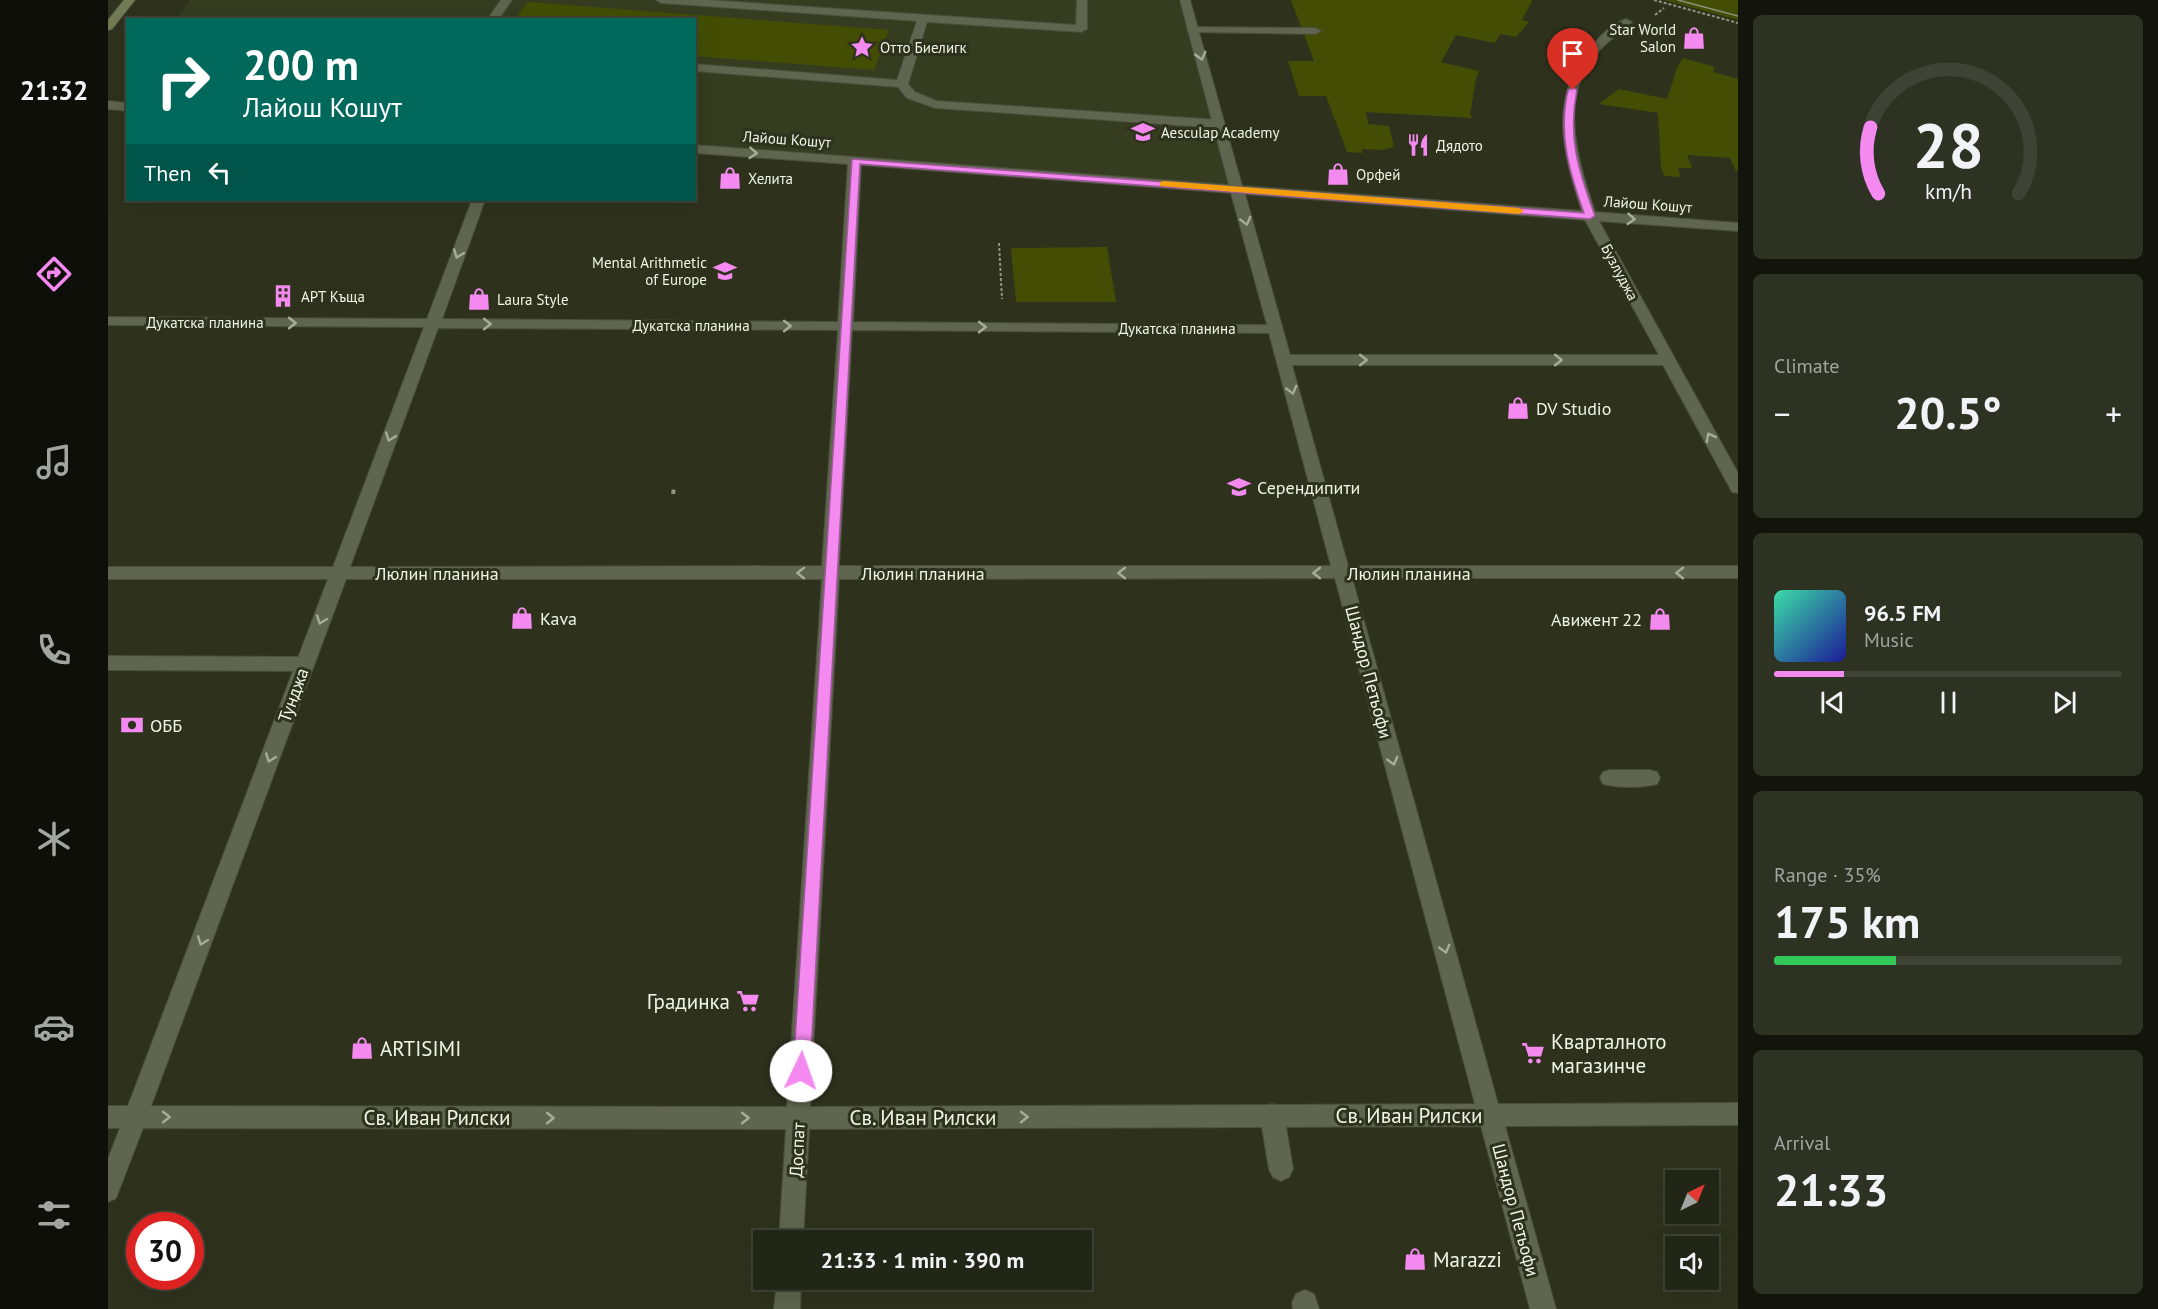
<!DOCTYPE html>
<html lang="en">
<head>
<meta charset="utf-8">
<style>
  body { margin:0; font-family:"PT Sans",sans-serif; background:#2e3223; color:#f1f3f6; height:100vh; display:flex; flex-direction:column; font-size:22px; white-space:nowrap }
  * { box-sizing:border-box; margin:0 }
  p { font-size:20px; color:#a2a5a1 }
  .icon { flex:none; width:33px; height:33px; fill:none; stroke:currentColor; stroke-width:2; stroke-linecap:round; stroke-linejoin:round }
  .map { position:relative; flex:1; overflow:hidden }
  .sheet { display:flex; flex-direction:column; gap:15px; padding:15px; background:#13150c; width:420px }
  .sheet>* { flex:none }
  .hud { position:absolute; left:18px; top:18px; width:570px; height:183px; border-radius:0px; box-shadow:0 6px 24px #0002,0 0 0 2px #3f4335; background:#00695c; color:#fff; overflow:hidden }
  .needle { width:39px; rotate:43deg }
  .tools { position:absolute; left:1557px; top:1170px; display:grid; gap:12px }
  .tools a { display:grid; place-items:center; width:54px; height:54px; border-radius:0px; background:#222616; box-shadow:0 6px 24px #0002,0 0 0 2px #3f4335; font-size:30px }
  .speed { position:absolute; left:18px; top:1212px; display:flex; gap:12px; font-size:30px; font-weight:700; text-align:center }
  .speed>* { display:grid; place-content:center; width:78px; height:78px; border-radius:50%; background:#222616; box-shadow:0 6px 24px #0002,0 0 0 2px #3f4335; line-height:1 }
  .speed .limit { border:9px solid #d22; background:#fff; color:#111 }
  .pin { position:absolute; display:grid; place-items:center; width:51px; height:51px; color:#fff; margin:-62px -26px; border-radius:50% 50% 50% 0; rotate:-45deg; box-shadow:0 0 6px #0007 }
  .pin .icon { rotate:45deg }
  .me { position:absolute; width:66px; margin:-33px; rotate:3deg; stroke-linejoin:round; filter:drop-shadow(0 0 4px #0008) }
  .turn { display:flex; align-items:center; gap:21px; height:126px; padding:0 18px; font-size:27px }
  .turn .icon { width:78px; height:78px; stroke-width:2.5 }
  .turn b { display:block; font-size:42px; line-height:51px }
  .then { display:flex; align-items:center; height:57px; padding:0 18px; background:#0003; gap:12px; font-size:22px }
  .big { font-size:45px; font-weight:700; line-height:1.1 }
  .sheet .card { flex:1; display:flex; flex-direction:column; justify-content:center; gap:9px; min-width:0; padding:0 21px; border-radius:9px; background:#2e3223 }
  .sheet .dial { align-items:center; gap:0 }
  .dial svg { height:156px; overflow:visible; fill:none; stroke:#3f4335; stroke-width:7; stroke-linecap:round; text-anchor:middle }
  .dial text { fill:#f1f3f6; stroke:none }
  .song { display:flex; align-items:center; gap:18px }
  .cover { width:72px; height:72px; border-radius:9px; background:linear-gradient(135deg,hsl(160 70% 55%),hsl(240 70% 35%)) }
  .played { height:6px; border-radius:3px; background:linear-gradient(90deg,#f489f0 20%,#3f4335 20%) }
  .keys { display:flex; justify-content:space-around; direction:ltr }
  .heat { display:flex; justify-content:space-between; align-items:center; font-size:33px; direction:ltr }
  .charge { height:9px; border-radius:4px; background:linear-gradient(90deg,#34c759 35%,#3f4335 0) }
  .trip { position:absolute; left:645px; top:1230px; width:339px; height:60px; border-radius:0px; background:#222616; box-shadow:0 6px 24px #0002,0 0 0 2px #3f4335; font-weight:700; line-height:60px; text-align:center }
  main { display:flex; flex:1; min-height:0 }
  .menu { display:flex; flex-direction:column; width:108px; justify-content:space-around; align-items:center; background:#0e0f09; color:#a2a5a1 }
  .menu .icon { width:42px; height:42px }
  .menu .on { color:#f489f0 }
  .menu b { font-size:27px; color:#f1f3f6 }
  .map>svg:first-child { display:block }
</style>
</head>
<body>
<main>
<nav class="menu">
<b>21:32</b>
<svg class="icon on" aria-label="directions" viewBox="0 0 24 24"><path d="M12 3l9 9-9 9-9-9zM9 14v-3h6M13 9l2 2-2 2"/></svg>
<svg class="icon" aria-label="music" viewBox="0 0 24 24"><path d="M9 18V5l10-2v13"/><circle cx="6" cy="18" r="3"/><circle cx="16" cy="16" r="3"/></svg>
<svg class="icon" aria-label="phone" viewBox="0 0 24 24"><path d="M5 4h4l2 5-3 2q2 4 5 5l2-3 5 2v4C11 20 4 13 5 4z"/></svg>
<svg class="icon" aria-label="climate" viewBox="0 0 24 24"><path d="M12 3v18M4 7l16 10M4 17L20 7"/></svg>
<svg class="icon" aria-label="car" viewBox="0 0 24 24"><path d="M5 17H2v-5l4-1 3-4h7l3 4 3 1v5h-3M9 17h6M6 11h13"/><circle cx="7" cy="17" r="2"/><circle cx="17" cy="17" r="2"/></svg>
<svg class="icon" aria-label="filters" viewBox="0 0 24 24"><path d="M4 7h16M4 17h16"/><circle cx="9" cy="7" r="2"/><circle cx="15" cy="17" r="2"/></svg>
</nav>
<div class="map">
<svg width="1630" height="1309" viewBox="0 0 1630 1309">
  <rect width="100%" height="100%" fill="#2e321d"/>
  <path fill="#363c20" d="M82 0H1074L1136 188 587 145 586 20H67Z"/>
  <path fill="#434e04" d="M1183 0H1423L1424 1 1414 20 1421 22 1408 37 1392 34 1387 43 1348 35 1333 62 1371 71 1368 78 1362 115 1366 118 1258 112 1260 124 1281 126 1286 147 1275 150 1254 149V153L1239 152 1218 96H1191L1180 61H1206Z
    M1556 0H1630V20Z
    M420 2 781 30 766 70 587 56 586 20 407 19Z
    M1575 58 1607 67 1605 72 1630 79V171H1628L1622 158 1579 155 1584 168H1570L1573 177 1556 176 1553 167 1550 113 1491 104 1511 89 1559 99 1569 68Z
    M999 247 1008 302H908L903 248Z"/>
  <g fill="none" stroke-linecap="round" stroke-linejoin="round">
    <g stroke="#4a4e3c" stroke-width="2">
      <path id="lane" d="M393 0H404L390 20H379Z
        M548 0H600L968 25 969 0H979V29L973 32 819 22 800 84 807 92 829 101 1111 120 1117 124 1111 128 827 108 799 98 790 87 586 71V64L789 80 809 21 553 3Z
        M1085 27 1207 28 1213 31 1207 34 1081 32 1079 30Z
        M0 656 197 657 203 659 206 664 203 669 197 671 0 670Z
        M1502 770H1542L1549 772 1552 778 1549 784C1534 788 1510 788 1495 784L1492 778 1495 772Z
        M1164 1104 1172 1107 1176 1115 1185 1169 1181 1177 1173 1181 1165 1177 1161 1169 1152 1115 1156 1107Z
        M1197 1290 1206 1294 1211 1309H1185L1184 1303 1188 1294Z"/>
    </g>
    <g stroke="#4a4e3c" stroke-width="2">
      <path id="street" d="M1072 0H1082L1134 186 1474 211C1455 154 1440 99 1482 48 1491 37 1505 23 1518 19L1524 22 1522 24C1507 36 1492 47 1481 63 1452 108 1472 166 1487 212L1630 223V231L1491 221 1630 473V493L1624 492 1622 488 1555 365H1184L1240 566H1630V578H1244L1390 1104 1630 1103V1125L1397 1126 1448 1309H1422L1373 1126 701 1129 695 1240H671L678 1129 35 1128 8 1198 0 1202V1159L12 1128H0V1106H20L220 579H0V567H225L316 327 0 325V317L319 319 364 200H377L334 319 730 322 740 164 586 153V145L1121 185ZM753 165 1123 193 1159 325 745 322ZM1137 194 1477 220 1551 355H1182ZM330 328 730 330 714 566 242 567ZM744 330 1161 333 1223 566H731ZM1227 578 1367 1104 702 1107 731 579ZM238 579H714L679 1107 43 1106Z
        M0 101 20 103V111L0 109Z
        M669 1280H693L692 1309H666Z"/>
    </g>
    <g stroke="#4a4e3c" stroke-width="2">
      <path id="secondary" d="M16 0H27L4 29 0 30V20Z"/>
    </g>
    <path stroke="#919584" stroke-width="2" stroke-dasharray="3 2" stroke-linecap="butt" d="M1546 0 1630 23
      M1547 15 1556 8
      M891 243 894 299"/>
    <path stroke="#919584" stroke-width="4" stroke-dasharray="4.5 3" stroke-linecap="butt" d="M565 494 566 488"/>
    <use href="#lane" fill="#5f654e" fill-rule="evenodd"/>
    <use href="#street" fill="#5f654e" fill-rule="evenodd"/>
    <use href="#secondary" fill="#727b53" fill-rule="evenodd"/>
    <path stroke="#8c907f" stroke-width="1.5" d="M1570 0 1630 16"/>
  </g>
  <defs><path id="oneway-chevron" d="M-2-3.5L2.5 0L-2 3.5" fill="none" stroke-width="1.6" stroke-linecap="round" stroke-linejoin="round" transform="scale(1.5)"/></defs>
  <g stroke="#a8ac9a">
    <use href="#oneway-chevron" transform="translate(1093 56) rotate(75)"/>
    <use href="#oneway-chevron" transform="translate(645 153) rotate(4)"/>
    <use href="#oneway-chevron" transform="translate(1523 219) rotate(4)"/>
    <use href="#oneway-chevron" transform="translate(1138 221) rotate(75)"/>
    <use href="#oneway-chevron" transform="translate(350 254) rotate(111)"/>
    <use href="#oneway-chevron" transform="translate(184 323)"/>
    <use href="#oneway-chevron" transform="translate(379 324)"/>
    <use href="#oneway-chevron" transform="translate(679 326)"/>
    <use href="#oneway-chevron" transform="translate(874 327)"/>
    <use href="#oneway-chevron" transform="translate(1255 360)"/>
    <use href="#oneway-chevron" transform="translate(1450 360)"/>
    <use href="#oneway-chevron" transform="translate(1184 390) rotate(75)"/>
    <use href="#oneway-chevron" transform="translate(282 437) rotate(110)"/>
    <use href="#oneway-chevron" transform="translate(1602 437) rotate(-119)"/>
    <use href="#oneway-chevron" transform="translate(693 573) rotate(-180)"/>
    <use href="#oneway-chevron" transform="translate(1014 573) rotate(180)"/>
    <use href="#oneway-chevron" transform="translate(1209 573) rotate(180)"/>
    <use href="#oneway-chevron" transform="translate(1572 573) rotate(180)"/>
    <use href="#oneway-chevron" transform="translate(213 620) rotate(110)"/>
    <use href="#oneway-chevron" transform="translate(162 758) rotate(111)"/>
    <use href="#oneway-chevron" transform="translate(1285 761) rotate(75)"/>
    <use href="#oneway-chevron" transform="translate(94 941) rotate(111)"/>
    <use href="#oneway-chevron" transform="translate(1337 949) rotate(75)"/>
    <use href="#oneway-chevron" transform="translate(58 1117)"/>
    <use href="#oneway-chevron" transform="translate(916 1117)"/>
    <use href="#oneway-chevron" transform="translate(442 1118)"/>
    <use href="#oneway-chevron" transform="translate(637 1118)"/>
  </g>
  <path fill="#f489f0" stroke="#9f599c" stroke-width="1.5" d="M1465 87 1469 90C1459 137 1471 172 1487 216L1482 219 752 164 702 1071 700 1077 693 1079 687 1077 685 1071 744 159 1476 213C1461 171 1450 134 1460 90Z"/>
  <path fill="#f59e0b" d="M1056 181 1411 208 1416 211 1411 214 1052 186V182Z"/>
  <defs>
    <g id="shop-bare" transform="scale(1.8)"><path d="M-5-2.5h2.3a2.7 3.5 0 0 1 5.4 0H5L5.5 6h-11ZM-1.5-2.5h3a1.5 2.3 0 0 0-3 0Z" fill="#f489f0" stroke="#2e321d" stroke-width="2.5" paint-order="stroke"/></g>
    <g id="sight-bare" transform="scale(1.8)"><path d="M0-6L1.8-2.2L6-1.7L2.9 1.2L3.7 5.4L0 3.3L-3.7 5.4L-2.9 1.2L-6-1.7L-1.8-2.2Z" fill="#f489f0" stroke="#2e321d" stroke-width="2.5" paint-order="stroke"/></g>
    <g id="university-bare" transform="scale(1.8)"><path d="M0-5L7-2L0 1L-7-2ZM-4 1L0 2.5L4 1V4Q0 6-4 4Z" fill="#f489f0" stroke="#2e321d" stroke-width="2.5" paint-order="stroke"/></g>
    <g id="restaurant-bare" transform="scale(1.8)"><path d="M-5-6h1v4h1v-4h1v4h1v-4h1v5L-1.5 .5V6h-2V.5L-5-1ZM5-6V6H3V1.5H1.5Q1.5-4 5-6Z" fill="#f489f0" stroke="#2e321d" stroke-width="2.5" paint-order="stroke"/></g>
    <g id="school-bare" transform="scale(1.8)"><path d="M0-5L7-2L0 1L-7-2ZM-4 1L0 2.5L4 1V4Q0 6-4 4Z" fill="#f489f0" stroke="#2e321d" stroke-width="2.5" paint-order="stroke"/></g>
    <g id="building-bare" transform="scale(1.8)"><path d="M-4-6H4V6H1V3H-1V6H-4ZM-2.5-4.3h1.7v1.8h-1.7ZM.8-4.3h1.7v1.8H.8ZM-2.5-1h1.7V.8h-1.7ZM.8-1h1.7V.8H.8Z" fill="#f489f0" stroke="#2e321d" stroke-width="2.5" paint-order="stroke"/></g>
    <g id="bank-bare" transform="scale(1.8)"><path d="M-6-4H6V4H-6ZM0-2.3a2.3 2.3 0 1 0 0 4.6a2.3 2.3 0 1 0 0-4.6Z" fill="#f489f0" stroke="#2e321d" stroke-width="2.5" paint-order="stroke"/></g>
    <g id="supermarket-bare" transform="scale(1.8)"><path d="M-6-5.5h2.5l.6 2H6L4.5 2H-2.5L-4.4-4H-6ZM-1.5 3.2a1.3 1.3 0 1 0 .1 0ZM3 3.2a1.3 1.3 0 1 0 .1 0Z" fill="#f489f0" stroke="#2e321d" stroke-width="2.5" paint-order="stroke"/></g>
  </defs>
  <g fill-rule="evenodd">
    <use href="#shop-bare" x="1586" y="38"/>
    <use href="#sight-bare" x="754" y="47"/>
    <use href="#university-bare" x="1035" y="132"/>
    <use href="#restaurant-bare" x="1310" y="145"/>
    <use href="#shop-bare" x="1230" y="174"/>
    <use href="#shop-bare" x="622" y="178"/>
    <use href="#school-bare" x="617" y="271"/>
    <use href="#building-bare" x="175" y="296"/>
    <use href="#shop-bare" x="371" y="299"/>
    <use href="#shop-bare" x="1410" y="408"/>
    <use href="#school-bare" x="1131" y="487"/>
    <use href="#shop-bare" x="414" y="618"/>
    <use href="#shop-bare" x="1552" y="619"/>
    <use href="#bank-bare" x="24" y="725"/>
    <use href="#supermarket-bare" x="640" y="1001"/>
    <use href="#shop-bare" x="254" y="1048"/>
    <use href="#supermarket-bare" x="1425" y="1053"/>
    <use href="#shop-bare" x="1307" y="1259"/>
  </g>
  <g text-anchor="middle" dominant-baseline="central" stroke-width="6" stroke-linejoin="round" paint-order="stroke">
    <g font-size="15" fill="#f0f4e7" stroke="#2e321d" text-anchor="start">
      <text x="1568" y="29" text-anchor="end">Star World<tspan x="1568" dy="17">Salon</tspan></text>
      <text x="772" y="47">Отто Биелигк</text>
      <text x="1053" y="132">Aesculap Academy</text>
      <text x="1328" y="145">Дядото</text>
      <text x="1248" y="174">Орфей</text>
      <text x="640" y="178">Хелита</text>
      <text x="599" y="262" text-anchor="end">Mental Arithmetic<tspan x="599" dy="17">of Europe</tspan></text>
      <text x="193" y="296">АРТ Къща</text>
      <text x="389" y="299">Laura Style</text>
    </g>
    <g font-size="15" fill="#f0f4e7" stroke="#2e321d">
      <text transform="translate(679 139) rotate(4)">Лайош Кошут</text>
      <text transform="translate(1540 204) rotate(4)">Лайош Кошут</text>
      <text transform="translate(1512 272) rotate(62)">Бузлуджа</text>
      <text x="97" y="322">Дукатска планина</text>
      <text x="583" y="325">Дукатска планина</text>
      <text x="1069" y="328">Дукатска планина</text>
    </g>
    <g font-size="18" fill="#f0f4e7" stroke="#2e321d" text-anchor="start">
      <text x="1428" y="408">DV Studio</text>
      <text x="1149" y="487">Серендипити</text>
      <text x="432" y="618">Kava</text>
      <text x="1534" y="619" text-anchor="end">Авижент 22</text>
      <text x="42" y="725">ОББ</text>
    </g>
    <g font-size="18" fill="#f0f4e7" stroke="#2e321d">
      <text x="329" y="573">Люлин планина</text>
      <text x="815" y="573">Люлин планина</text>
      <text x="1301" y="573">Люлин планина</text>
      <text transform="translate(1261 672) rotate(75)">Шандор Петьофи</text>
      <text transform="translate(185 695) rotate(-70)">Тунджа</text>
      <text transform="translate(689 1150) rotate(-87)">Доспат</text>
      <text transform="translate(1408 1210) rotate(75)">Шандор Петьофи</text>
    </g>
    <g font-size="21" fill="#f0f4e7" stroke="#2e321d" text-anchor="start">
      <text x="622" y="1001" text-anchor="end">Градинка</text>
      <text x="1443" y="1041">Кварталното<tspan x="1443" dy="24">магазинче</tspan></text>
      <text x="272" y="1048">ARTISIMI</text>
      <text x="1325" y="1259">Marazzi</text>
    </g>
    <g font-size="21" fill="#f0f4e7" stroke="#2e321d">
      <text x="1301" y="1115">Св. Иван Рилски</text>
      <text x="329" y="1117">Св. Иван Рилски</text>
      <text x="815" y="1117">Св. Иван Рилски</text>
    </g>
  </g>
</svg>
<div class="tools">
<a><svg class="needle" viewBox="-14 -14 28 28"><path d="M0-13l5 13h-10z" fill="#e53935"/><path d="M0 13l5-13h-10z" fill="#a2a5a1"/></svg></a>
<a><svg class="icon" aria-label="sound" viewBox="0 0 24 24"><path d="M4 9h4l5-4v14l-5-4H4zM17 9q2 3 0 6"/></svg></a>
</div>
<div class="speed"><div class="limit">30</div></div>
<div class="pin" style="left:1465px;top:90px;background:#d93025"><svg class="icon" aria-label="arrive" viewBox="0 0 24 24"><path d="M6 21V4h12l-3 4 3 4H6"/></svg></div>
<svg class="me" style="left:693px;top:1071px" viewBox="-20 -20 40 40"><circle r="19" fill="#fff"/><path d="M0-13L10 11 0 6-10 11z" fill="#f489f0"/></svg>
<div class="trip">21:33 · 1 min · 390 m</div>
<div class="hud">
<div class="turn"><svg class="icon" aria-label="right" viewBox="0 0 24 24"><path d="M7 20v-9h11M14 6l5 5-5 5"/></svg><div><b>200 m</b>Лайош Кошут</div></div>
<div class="then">Then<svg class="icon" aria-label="left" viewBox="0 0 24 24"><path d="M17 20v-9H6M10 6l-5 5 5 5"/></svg></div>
</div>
</div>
<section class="sheet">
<div class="card dial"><svg viewBox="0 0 100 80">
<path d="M14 69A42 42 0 1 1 86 69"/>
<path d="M14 69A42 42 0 0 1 10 35" stroke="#f489f0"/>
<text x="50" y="56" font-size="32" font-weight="700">28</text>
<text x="50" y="72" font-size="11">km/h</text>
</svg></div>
<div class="card"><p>Climate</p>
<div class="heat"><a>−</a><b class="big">20.5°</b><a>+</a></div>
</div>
<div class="card">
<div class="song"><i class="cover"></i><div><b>96.5 FM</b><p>Music</p></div></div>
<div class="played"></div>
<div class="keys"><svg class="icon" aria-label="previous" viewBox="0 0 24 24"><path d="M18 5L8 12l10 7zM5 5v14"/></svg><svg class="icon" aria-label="pause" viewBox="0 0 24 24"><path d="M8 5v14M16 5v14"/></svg><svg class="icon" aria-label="next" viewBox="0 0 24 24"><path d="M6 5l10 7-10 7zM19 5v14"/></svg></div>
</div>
<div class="card"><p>Range · 35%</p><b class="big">175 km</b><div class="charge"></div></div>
<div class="card"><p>Arrival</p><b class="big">21:33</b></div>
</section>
</main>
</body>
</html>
